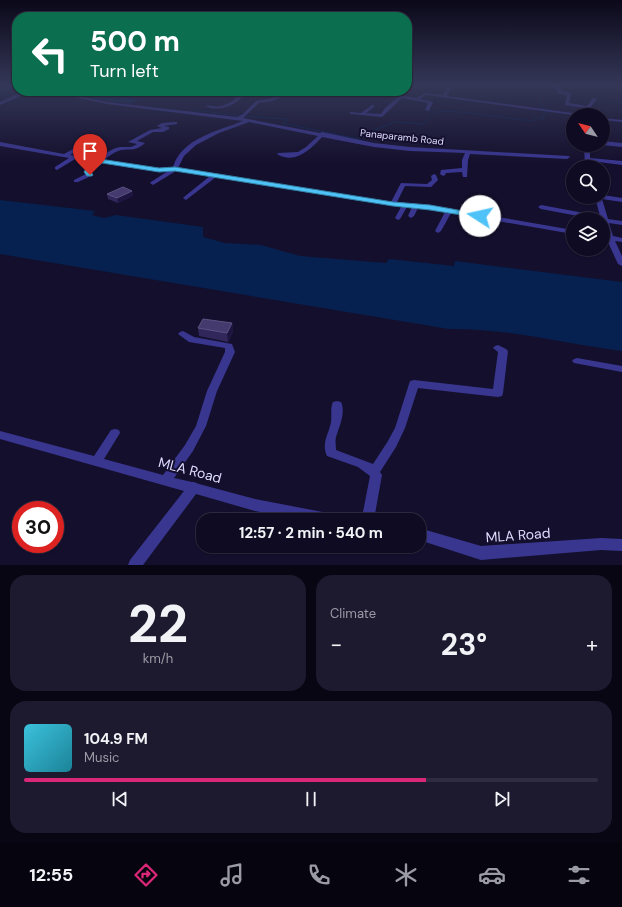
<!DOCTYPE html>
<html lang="en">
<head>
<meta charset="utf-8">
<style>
  body { margin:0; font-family:"DM Sans",sans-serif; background:#1d192f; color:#f1f3f6; height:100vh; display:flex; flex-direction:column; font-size:15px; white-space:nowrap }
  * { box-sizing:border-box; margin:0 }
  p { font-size:13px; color:#9b9ba5 }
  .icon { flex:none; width:22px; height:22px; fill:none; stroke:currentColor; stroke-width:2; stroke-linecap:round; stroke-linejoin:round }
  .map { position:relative; height:565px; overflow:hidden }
  .details { display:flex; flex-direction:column; gap:10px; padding:10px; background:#080613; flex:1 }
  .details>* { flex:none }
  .guide { position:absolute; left:12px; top:12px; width:400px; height:84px; border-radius:16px; box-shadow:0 1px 3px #0004,0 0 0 1px #2f2b40; background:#0b6e4f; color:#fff; overflow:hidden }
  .needle { width:26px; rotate:305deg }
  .fabs { position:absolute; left:566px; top:108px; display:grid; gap:8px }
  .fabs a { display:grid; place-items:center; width:44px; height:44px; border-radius:50%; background:#0f0b22; box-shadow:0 1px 3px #0004,0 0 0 1px #2f2b40; font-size:20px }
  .speed { position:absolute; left:12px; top:501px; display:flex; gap:8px; font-size:20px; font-weight:700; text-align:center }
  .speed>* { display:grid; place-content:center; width:52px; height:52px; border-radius:50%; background:#0f0b22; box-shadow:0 1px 3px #0004,0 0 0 1px #2f2b40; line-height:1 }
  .speed .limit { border:6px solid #d22; background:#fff; color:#111 }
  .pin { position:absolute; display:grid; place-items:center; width:34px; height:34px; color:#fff; margin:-41px -17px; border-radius:50% 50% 50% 0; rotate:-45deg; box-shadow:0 0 4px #0007 }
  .pin .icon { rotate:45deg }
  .me { position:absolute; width:44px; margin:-22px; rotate:280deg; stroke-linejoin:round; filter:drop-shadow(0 0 3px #0008) }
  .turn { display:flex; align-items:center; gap:14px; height:84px; padding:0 12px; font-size:18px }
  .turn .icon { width:52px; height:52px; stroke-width:2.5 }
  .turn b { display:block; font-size:28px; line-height:34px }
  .big { font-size:30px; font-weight:700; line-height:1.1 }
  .details .widget { flex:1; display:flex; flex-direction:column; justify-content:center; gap:6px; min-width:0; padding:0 14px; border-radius:16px; background:#1d192f }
  .details .dial { align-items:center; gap:0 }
  .dial b { font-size:52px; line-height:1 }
  .song { display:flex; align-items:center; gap:12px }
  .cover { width:48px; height:48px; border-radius:6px; background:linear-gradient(135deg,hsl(190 70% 55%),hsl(190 70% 35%)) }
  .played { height:4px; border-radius:2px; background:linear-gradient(90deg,#db2777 70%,#2f2b40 70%) }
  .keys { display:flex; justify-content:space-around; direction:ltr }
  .heat { display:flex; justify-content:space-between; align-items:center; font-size:22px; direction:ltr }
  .details .tiles { flex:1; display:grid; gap:10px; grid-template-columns:1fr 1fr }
  .widget:last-child { grid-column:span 2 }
  .trip { position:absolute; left:196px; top:513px; width:230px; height:40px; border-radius:16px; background:#0f0b22; box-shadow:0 1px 3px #0004,0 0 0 1px #2f2b40; font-weight:700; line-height:40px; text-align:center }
  .tabs { display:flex; height:64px; justify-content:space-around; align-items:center; background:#06040e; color:#9b9ba5 }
  .tabs .icon { width:28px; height:28px }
  .tabs .current { color:#db2777 }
  .tabs b { font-size:18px; color:#f1f3f6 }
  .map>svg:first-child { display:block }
</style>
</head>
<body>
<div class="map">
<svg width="622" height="565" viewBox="0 0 622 565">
  <rect width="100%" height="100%" fill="#140f2d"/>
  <path fill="#06214f" d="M0 84H17V89L0 95Z
    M106 92 118 96 140 99 130 104 89 99Z
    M0 200 95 211 92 215 104 218 116 215 203 227V237L225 243 261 245 300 256 386 263 389 259 454 266 455 261 622 282V351C565 344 507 328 449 329L0 254Z"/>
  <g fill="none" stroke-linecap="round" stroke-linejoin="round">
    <path stroke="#06214f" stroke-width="1" d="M540 84V102L544 110
      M605 101 622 103
      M190 113 193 110 253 117 289 119 282 123 359 139 372 131 395 122 423 124 437 111 461 112 533 121 535 118 543 119 545 111"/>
    <path fill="#393690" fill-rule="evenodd" d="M447 84H451L450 90 447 96 580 114 582 115H573L426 95 420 99 433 102 429 111 425 110 428 103 402 98 382 117 351 114 349 113 351 112 361 113 372 105H374V107L366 113 381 114 385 108 398 97 334 92 332 91 392 94 416 98 425 93 443 95 446 90Z
      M551 86 561 87V91L571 93 569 103 587 106 593 98 597 99 587 112H583V111L585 108 565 105 567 95 557 93 558 89 551 88Z
      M29 91H36L21 96 0 105V102L17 94Z
      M46 91H54L107 102 237 117 242 115 256 101 269 99 290 91H296L272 101 259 103 243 118 320 133 322 132 374 143 410 147 569 156 570 157 567 159 470 154 468 160 467 177H463L462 172 446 173 445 175 443 176 440 174 441 170 462 168V160L465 153 410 151 374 147 322 137C311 149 295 165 277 154L278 153 298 152 306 147 318 136 249 122 219 133 196 145 184 156 178 168 391 202 401 183 427 184 432 180 431 176 434 174 436 175 438 180 431 187 405 186 397 202 430 205 573 230V234L451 213 441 231 438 233 435 231 445 212 418 208 414 216 411 218 408 216 412 207H407L400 219 398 220 395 218 401 207 216 177 186 200 183 198 184 197 210 176 176 171 153 185 150 183 151 182 168 171 159 172 101 163 90 172 92 175 91 176 78 182H74V180L86 174 84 172 85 171 95 162 75 159 57 170 55 169V167L69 158 0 146V142L64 154 75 148 73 146 74 145 85 140 88 142 80 146 82 148 81 149 70 155 98 159C105 154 112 148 121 147 128 147 132 148 137 144L128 142 150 130 162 128 157 126 162 123 175 122H177V124L163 126 169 127V129L163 132H153L137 141 145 143C137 151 130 149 121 150 114 152 109 156 104 160L159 168 173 167C182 138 218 131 243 121L107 104Z
      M242 91H246C239 105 219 113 205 106 210 104 215 108 221 106 228 105 239 97 242 91Z
      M603 118 622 120V122L603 120Z
      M603 141 622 143V147L603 145Z
      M584 145H590V158L622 161V165L591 161V167H585Z
      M603 195 622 198V202L602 199 608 219 622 221V225L609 223 613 236 622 238V242L615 241 622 256V266L618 264 607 240 603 239V235H605L603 227V219H594L541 209 538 207 541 205 600 216 595 197H603Z
      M183 331 194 337 232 344 235 352 217 391 206 426 193 451 174 478 192 482H194L199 484 255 499 333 514 363 512 370 476 358 467 327 456C321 443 329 434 331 422 332 415 330 408 333 402L337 401 341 402C346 413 339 427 336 437 335 441 336 446 336 450L373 464 388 441 395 428 410 381 414 380 493 389 498 352 493 348 495 346 498 345 506 349 508 351 503 393 502 396 498 397 418 388 405 428 396 447 380 472 382 475 375 514 378 516 380 520H303L255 511 196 494 143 565H128L130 560 184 491 0 439V431L94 456 111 430 115 429 119 430 120 433 104 459 163 475 185 445 196 426 207 391 225 352V348L189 342 178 334 180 332Z
      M577 358 622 366V372L574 363 572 361 574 359Z
      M419 528 481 546 601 538 622 539V551L601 550 481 560 419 540Z"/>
  </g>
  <path fill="#31275b" d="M132 191 133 196 118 203 108 199 107 194Z
    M232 323 233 332 228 342 199 336 198 328Z"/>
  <path fill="#1e1541" d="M132 191 133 196 118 203 117 198Z
    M232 323 233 332 228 342 227 333Z"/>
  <path fill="#443a6d" stroke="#5c5384" d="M123 187 132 191 117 198 107 194Z
    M203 319 232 323 227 333 198 328Z"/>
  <linearGradient id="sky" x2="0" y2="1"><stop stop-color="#0b0819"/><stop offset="0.52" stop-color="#343757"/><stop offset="1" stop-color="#343757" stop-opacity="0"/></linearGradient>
  <rect width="622" height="163" fill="url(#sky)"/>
  <path fill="#4fc3f7" stroke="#337fa1" d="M100 159 159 168 175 167 393 202 430 205 480 214 484 216 480 218 430 210 393 206 175 171 159 172 102 163 91 172 93 175 92 176H87L84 172 85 170Z"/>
  <g text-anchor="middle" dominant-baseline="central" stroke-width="4" stroke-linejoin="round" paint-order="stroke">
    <g font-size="10" fill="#dfdbff" stroke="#140f2d">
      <text transform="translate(402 137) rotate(6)">Panaparamb Road</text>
    </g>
    <g font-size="14" fill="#dfdbff" stroke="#140f2d">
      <text transform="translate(190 470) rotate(15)">MLA Road</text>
      <text transform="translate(518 535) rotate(-4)">MLA Road</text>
    </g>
  </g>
</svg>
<div class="fabs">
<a><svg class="needle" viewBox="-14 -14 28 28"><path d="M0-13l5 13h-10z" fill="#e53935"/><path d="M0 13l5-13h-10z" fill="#9b9ba5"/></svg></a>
<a><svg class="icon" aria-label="search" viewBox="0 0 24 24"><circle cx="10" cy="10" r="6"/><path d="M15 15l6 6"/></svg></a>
<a><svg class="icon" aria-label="layers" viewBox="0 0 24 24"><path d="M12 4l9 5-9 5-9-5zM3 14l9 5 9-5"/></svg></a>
</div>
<div class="speed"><div class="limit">30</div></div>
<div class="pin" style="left:90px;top:175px;background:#d93025"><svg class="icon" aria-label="arrive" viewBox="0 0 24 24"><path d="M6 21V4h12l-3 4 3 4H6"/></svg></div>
<svg class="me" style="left:480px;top:216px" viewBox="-20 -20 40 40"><circle r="19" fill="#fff"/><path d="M0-13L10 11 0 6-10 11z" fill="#4fc3f7"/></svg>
<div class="trip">12:57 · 2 min · 540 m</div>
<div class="guide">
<div class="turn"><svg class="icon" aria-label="left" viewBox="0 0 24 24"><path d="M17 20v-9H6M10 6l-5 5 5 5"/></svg><div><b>500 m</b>Turn left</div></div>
</div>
</div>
<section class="details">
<div class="tiles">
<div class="widget dial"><b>22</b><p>km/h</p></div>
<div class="widget"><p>Climate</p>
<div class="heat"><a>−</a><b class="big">23°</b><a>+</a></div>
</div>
<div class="widget">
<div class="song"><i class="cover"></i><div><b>104.9 FM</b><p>Music</p></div></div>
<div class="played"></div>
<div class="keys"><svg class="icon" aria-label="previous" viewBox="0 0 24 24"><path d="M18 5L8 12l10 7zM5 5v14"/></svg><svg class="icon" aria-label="pause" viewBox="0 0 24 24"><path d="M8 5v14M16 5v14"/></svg><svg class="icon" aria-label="next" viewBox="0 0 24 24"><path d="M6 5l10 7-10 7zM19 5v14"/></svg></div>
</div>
</div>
</section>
<nav class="tabs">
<b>12:55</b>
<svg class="icon current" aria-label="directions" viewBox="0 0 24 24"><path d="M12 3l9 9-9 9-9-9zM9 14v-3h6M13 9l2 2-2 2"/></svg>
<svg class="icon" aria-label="music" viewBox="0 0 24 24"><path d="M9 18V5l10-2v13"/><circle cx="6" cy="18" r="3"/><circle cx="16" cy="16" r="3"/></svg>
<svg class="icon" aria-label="phone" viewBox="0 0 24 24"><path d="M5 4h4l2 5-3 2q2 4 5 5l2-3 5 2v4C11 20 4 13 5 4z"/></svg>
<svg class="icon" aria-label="climate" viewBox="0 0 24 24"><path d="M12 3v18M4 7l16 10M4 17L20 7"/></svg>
<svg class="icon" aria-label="car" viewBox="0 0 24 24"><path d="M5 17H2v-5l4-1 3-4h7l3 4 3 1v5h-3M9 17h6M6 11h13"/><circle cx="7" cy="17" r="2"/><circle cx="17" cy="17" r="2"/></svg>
<svg class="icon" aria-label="filters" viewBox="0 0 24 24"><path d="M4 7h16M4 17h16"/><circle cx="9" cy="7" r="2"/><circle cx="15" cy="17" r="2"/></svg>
</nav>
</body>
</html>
